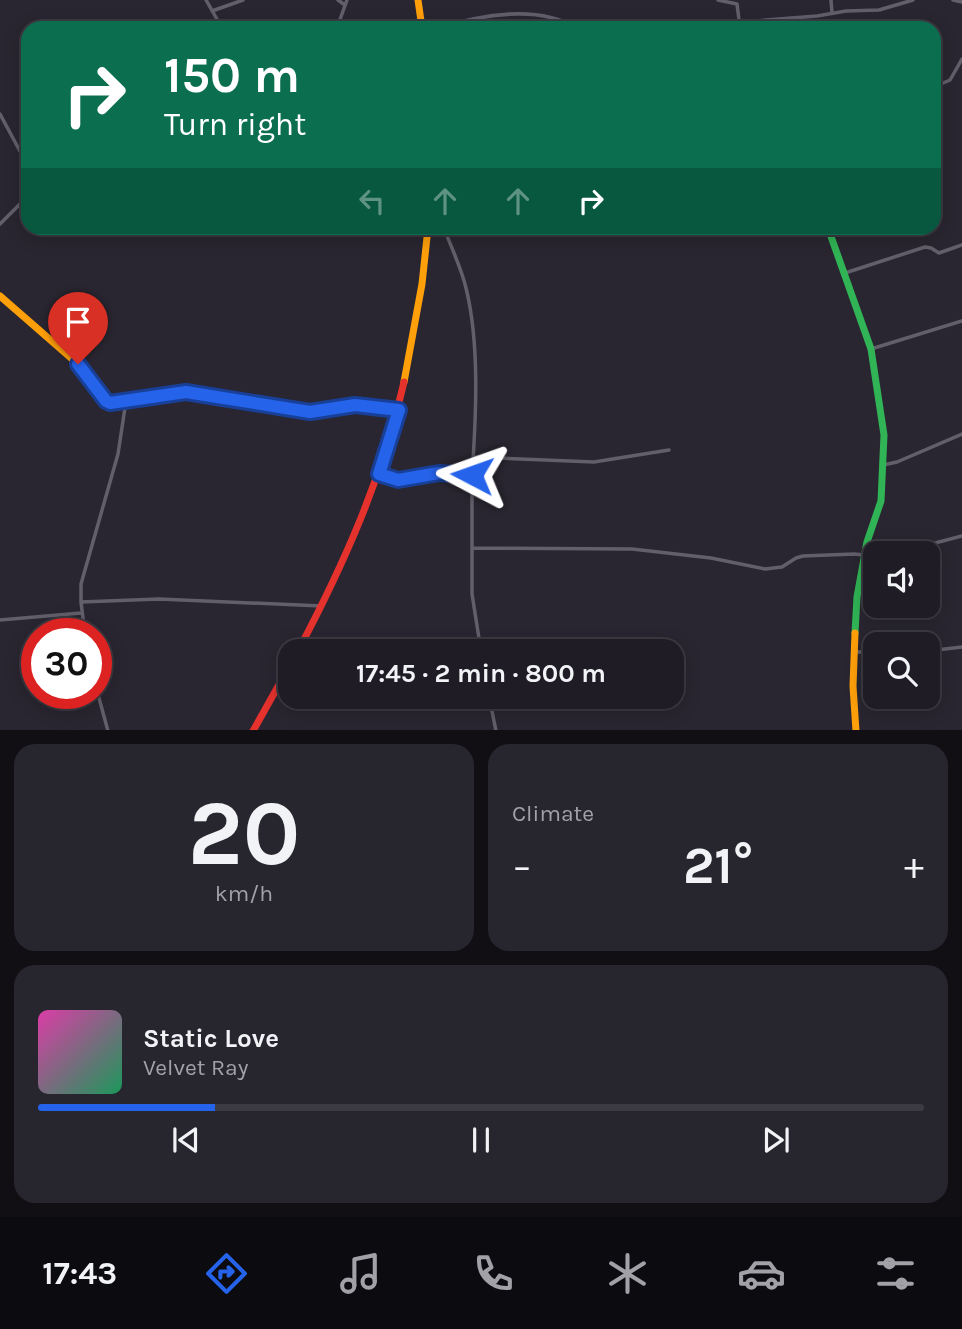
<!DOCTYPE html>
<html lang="en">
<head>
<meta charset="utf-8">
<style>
  body { margin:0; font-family:Karla,sans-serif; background:#27252d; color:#f1f3f6; height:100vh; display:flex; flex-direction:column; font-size:26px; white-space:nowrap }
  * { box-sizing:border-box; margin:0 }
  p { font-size:23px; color:#a1a1a7 }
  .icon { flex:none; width:38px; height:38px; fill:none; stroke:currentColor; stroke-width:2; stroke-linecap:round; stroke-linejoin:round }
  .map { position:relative; height:730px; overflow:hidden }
  .sheet { display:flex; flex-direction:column; gap:14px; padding:14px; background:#110f14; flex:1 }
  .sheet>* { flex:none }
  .hud { position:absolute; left:21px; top:21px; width:920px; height:214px; border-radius:21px; box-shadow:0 4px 18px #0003,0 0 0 2px #3c3a42; background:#0b6e4f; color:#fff; overflow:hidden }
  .fabs { position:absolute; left:863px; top:541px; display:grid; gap:14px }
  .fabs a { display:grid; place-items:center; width:77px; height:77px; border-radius:14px; background:#1f1c25; box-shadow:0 4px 18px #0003,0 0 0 2px #3c3a42; font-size:35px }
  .speed { position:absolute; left:21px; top:618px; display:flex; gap:14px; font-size:35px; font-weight:700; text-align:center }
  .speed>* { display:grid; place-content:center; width:91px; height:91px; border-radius:50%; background:#1f1c25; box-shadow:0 4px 18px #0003,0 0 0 2px #3c3a42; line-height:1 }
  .speed .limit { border:10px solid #d22; background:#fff; color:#111 }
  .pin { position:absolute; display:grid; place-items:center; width:60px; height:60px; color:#fff; margin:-72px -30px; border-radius:50% 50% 50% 0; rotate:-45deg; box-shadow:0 0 7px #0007 }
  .pin .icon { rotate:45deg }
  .me { position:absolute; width:77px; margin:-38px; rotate:274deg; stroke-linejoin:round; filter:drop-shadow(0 0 5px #0008) }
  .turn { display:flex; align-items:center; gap:24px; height:147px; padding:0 28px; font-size:32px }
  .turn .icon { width:91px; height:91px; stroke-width:2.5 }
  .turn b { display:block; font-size:49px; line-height:60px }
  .lanes { display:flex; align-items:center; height:66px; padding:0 28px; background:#0003; justify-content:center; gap:35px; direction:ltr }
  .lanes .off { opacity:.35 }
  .big { font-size:52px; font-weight:700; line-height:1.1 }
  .sheet .widget { flex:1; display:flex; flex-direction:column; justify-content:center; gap:10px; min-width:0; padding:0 24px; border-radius:21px; background:#27252d }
  .sheet .dial { align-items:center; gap:0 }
  .dial b { font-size:91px; line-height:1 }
  .song { display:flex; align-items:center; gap:21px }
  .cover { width:84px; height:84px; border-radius:10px; background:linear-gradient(135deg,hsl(320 70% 55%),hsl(150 70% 35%)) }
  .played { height:7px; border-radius:4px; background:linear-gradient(90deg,#2563eb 20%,#3c3a42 20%) }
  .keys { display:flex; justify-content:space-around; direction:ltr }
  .heat { display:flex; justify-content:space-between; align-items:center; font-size:38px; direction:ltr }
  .sheet .tiles { flex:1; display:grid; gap:14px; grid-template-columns:1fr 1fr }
  .widget:last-child { grid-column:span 2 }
  .trip { position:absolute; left:278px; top:639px; width:406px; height:70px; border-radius:21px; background:#1f1c25; box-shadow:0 4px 18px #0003,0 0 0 2px #3c3a42; font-weight:700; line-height:70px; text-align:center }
  .tab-bar { display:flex; height:112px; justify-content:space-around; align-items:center; background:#0c0b0f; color:#a1a1a7 }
  .tab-bar .icon { width:49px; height:49px }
  .tab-bar .selected { color:#2563eb }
  .tab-bar b { font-size:32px; color:#f1f3f6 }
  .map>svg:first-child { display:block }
</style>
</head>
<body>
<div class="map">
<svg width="962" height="731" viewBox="0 0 962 731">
  <rect width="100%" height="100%" fill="#292631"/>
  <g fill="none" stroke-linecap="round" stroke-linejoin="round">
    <path stroke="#625f6b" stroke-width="3.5" d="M206 0 222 28
      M338 0 345 5
      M718 0 737 4 740 28
      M831 0 832 13
      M953 0 962 2
      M212 11 243 0
      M337 28 347 0
      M436 28C477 16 537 3 576 28
      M729 28 754 21 817 16 846 11 879 10 913 0
      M934 87 950 80 962 59
      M0 114 28 166
      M0 224 28 196
      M444 228C451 247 461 267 466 288 480 344 476 418 472 476
      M240 233 253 228
      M845 273 925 247 931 248 939 253 962 245
      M871 349 962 321
      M474 457 594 462 669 450
      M883 465 897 462 962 434
      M379 474 398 480 439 473 472 476V594L481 651
      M472 548 632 549 711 558 765 569 782 567 796 558 803 556 854 554 875 556
      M897 553 962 536
      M81 602V584L118 454 126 401
      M0 620 81 613
      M85 634 81 602 159 599 322 606
      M928 651 962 647
      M854 652H875
      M96 687 108 731
      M489 696 496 731"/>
    <path stroke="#30b455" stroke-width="7" d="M828 228 871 349 884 435 881 501 867 542 857 597 855 633"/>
    <path stroke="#ff9f0a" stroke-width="7" d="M418 0 422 28
      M0 296 78 364 106 401 110 403 186 392 310 412 355 405 399 410
      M404 382 422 284 428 228
      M855 633 853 686 856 731"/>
    <path stroke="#e5322d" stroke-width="7" d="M298 651C343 566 383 477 404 382
      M253 731 290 665"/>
  </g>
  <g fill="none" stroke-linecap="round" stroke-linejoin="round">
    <g stroke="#184099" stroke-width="18">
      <path id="route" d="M78 364 106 401 110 403 186 392 310 412 355 405 399 410 379 474 398 480 439 473 472 475"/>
    </g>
    <use href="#route" stroke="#2563eb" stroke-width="12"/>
  </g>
</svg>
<div class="fabs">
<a><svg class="icon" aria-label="sound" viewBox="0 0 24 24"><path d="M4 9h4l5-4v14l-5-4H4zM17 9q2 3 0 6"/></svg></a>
<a><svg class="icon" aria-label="search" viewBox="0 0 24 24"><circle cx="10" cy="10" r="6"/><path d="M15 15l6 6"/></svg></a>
</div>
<div class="speed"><div class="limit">30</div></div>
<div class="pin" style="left:78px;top:364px;background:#d93025"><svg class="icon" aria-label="arrive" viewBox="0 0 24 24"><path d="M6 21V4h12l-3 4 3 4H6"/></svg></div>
<svg class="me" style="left:472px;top:475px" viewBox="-20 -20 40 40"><path d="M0-17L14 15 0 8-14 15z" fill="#2563eb" stroke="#fff" stroke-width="4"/></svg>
<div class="trip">17:45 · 2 min · 800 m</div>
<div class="hud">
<div class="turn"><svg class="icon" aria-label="right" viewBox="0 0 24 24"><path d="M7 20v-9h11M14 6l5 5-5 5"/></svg><div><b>150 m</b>Turn right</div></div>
<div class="lanes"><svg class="icon off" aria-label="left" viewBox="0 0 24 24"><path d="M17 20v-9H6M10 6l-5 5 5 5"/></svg><svg class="icon off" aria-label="ahead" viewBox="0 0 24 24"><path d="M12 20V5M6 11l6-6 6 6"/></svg><svg class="icon off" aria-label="ahead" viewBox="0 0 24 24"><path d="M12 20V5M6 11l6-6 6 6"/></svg><svg class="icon" aria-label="right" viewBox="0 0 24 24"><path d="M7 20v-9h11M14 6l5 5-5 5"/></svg></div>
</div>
</div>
<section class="sheet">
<div class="tiles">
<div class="widget dial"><b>20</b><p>km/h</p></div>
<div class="widget"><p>Climate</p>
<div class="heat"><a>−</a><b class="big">21°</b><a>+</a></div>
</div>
<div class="widget">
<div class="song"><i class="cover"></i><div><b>Static Love</b><p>Velvet Ray</p></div></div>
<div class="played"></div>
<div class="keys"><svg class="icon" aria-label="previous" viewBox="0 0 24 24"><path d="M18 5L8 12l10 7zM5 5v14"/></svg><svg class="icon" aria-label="pause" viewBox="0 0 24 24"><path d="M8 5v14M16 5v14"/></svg><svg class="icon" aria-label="next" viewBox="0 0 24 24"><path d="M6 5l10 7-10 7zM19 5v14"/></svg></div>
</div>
</div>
</section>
<nav class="tab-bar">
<b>17:43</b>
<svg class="icon selected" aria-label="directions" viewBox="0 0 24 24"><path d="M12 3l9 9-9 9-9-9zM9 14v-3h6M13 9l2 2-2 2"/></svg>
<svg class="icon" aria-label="music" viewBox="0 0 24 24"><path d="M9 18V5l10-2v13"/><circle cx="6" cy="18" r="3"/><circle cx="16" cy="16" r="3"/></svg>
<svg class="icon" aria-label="phone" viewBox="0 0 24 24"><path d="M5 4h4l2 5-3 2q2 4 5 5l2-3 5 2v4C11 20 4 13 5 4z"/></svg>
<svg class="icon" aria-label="climate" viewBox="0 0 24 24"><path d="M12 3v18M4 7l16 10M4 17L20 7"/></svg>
<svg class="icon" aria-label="car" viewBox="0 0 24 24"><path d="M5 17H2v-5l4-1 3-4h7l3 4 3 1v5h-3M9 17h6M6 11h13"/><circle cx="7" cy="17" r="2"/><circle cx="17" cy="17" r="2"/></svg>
<svg class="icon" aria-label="filters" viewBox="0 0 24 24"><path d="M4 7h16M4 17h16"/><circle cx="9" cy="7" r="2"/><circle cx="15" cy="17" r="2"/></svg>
</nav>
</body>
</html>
